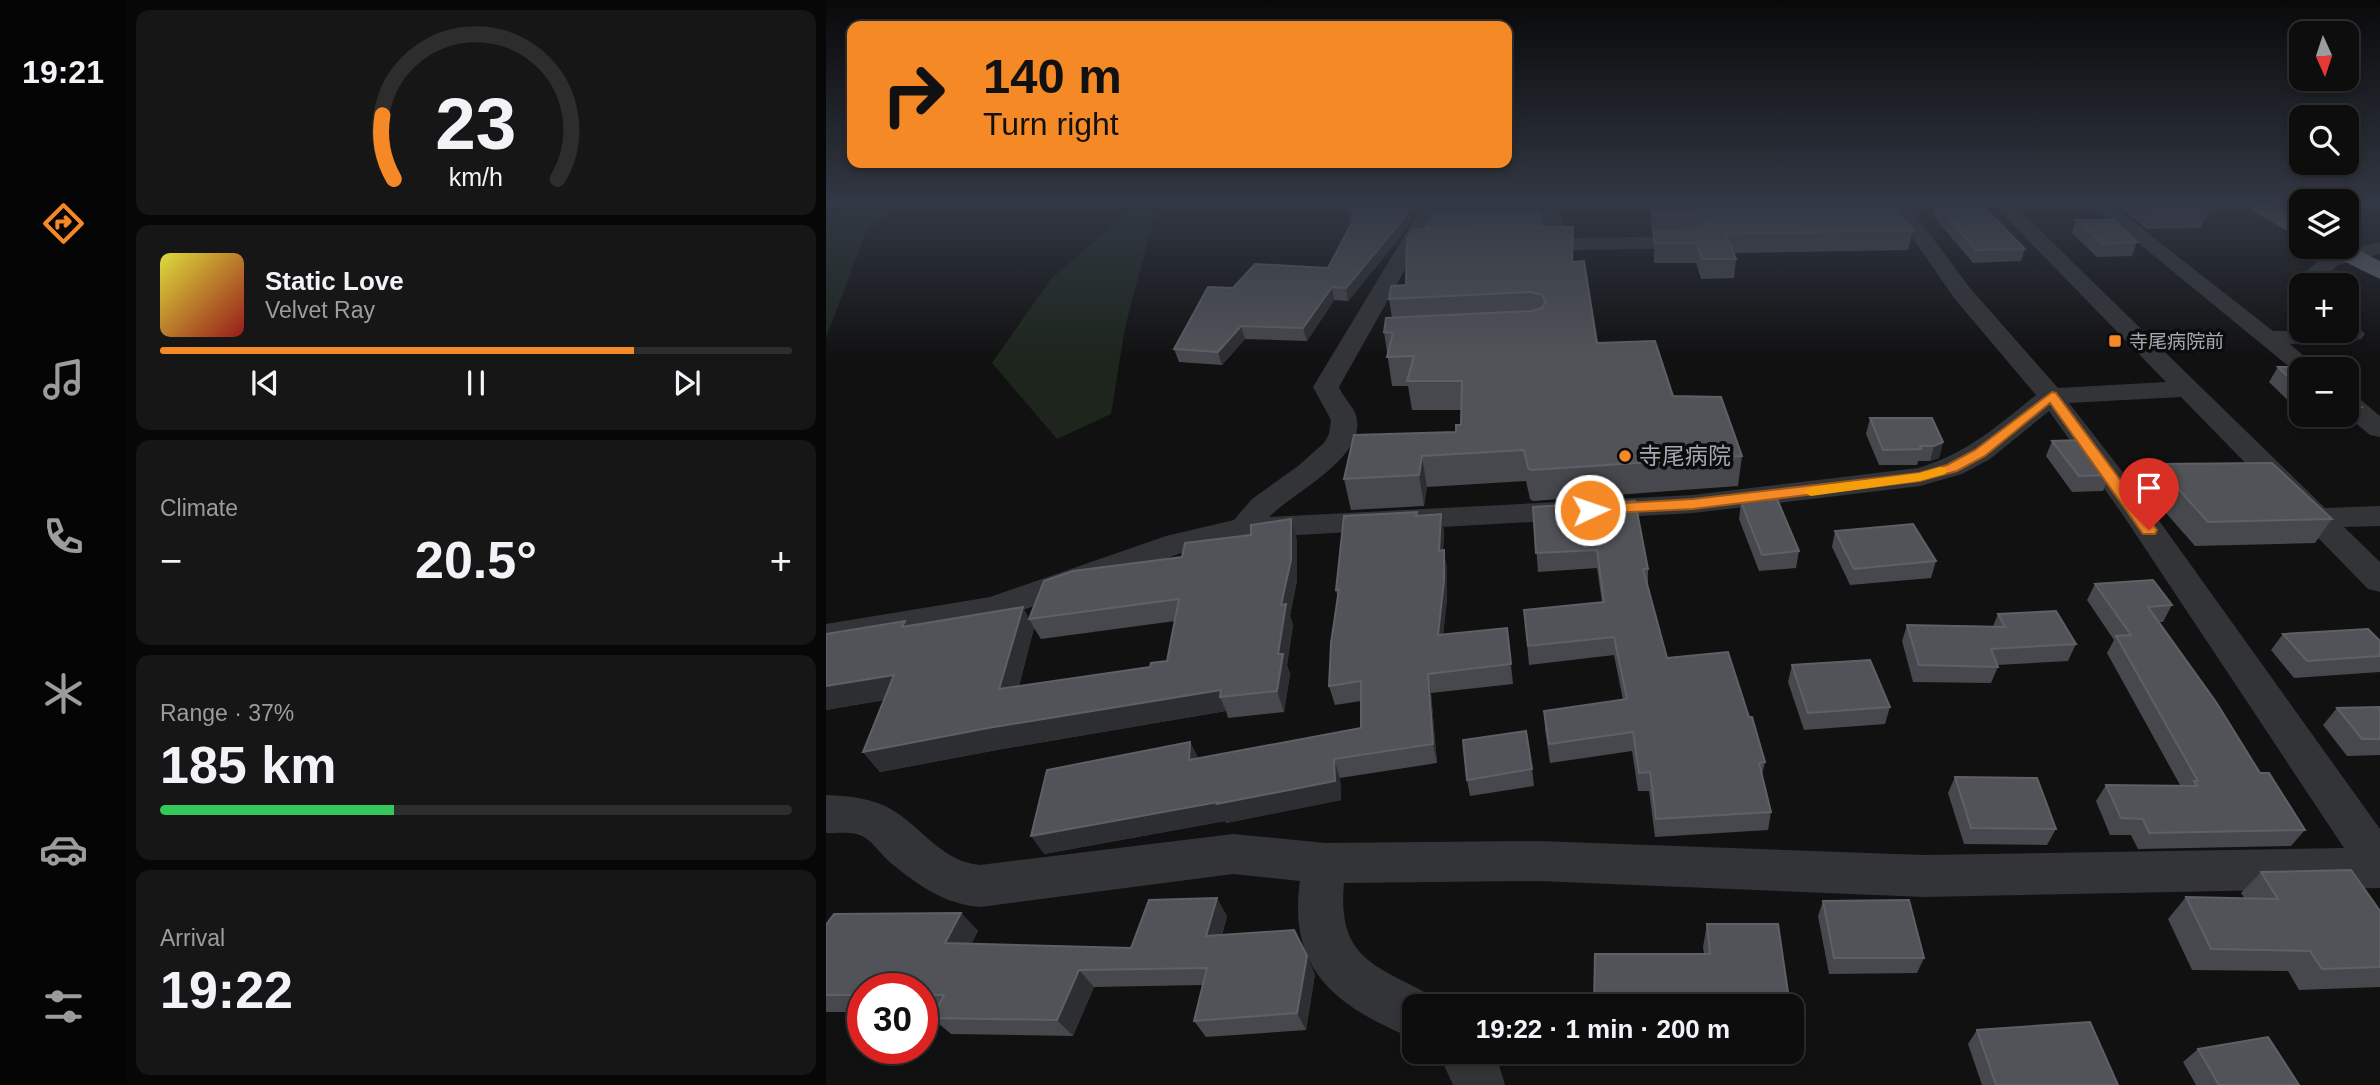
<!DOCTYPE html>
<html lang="en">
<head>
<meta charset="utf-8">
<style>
  body { margin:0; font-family:Helvetica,"Noto Sans JP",sans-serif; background:#161617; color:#f1f3f6; height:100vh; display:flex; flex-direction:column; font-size:26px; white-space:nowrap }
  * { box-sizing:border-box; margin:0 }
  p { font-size:23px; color:#9a9c9e }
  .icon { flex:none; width:38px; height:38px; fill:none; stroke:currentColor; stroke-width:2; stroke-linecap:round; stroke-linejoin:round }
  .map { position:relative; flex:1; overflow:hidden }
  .sheet { display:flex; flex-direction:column; gap:10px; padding:10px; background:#070708; width:700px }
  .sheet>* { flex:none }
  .guide { position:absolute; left:21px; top:21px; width:665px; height:147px; border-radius:14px; box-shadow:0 4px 10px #0003,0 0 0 2px #2d2d2e; background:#f58926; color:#111; overflow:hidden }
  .needle { width:46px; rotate:177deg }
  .controls { position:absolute; left:1463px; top:21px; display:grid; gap:14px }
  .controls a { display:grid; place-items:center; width:70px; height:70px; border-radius:14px; background:#0d0d0e; box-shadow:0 4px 10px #0003,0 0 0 2px #2d2d2e; font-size:35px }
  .speed { position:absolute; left:21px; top:973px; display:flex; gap:14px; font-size:35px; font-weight:700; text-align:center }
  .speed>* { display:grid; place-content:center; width:91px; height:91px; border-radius:50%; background:#0d0d0e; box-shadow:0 4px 10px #0003,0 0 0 2px #2d2d2e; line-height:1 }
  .speed .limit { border:10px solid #d22; background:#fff; color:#111 }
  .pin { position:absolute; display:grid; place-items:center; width:60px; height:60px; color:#fff; margin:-72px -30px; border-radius:50% 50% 50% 0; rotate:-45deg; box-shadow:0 0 7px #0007 }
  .pin .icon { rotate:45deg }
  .me { position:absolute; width:77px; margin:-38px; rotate:87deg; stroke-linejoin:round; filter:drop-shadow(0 0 5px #0008) }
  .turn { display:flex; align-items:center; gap:24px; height:147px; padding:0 21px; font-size:32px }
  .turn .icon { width:91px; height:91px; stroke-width:2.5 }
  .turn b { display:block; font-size:49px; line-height:60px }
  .big { font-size:52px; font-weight:600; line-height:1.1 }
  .sheet .tile { flex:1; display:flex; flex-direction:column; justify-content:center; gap:10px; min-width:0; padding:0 24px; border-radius:14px; background:#161617 }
  .sheet .dial { align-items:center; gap:0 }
  .dial svg { height:182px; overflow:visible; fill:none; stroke:#2d2d2e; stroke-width:7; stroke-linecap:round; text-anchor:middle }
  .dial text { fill:#f1f3f6; stroke:none }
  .song { display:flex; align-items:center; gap:21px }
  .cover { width:84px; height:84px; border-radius:10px; background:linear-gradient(135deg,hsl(60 70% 55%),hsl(0 70% 35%)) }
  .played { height:7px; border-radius:4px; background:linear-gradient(90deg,#f58926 75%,#2d2d2e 75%) }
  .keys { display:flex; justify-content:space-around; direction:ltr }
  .heat { display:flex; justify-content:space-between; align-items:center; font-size:38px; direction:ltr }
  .charge { height:10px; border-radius:5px; background:linear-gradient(90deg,#34c759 37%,#2d2d2e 0) }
  .trip { position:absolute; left:576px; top:994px; width:402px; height:70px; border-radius:14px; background:#0d0d0e; box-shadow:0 4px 10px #0003,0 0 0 2px #2d2d2e; font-weight:600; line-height:70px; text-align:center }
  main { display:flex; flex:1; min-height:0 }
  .dock { display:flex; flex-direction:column; width:126px; justify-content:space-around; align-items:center; background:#050506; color:#9a9c9e }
  .dock .icon { width:49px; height:49px }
  .dock .active { color:#f58926 }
  .dock b { font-size:32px; color:#f1f3f6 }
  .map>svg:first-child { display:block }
</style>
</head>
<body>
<main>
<nav class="dock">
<b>19:21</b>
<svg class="icon active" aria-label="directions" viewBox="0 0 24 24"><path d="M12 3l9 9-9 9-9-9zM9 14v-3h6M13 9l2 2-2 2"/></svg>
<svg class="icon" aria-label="music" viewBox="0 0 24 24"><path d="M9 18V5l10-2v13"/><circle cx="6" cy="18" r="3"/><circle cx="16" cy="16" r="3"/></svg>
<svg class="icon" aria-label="phone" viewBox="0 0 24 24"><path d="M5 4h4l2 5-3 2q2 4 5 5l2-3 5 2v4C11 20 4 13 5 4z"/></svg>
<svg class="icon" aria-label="climate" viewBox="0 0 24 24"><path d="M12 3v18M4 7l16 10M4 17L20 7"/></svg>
<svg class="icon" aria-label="car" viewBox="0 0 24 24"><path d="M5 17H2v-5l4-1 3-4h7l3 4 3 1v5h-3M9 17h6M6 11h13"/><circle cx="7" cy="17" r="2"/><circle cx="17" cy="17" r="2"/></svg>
<svg class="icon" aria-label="filters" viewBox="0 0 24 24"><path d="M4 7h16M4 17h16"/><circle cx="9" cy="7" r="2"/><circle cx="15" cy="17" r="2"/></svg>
</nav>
<section class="sheet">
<div class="tile dial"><svg viewBox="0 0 100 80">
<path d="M14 69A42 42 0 1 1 86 69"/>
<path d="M14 69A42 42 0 0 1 9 41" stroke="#f58926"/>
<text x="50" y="56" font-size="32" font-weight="700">23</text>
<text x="50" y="72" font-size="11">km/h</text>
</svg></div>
<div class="tile">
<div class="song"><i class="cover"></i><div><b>Static Love</b><p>Velvet Ray</p></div></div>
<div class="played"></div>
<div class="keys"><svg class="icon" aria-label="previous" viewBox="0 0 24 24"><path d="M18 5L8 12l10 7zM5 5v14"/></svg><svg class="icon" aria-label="pause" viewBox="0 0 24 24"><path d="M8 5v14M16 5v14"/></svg><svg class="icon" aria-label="next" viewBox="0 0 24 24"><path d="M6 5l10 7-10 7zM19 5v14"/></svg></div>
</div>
<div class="tile"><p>Climate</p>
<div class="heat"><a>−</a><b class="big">20.5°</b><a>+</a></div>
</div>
<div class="tile"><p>Range · 37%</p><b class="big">185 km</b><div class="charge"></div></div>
<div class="tile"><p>Arrival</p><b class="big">19:22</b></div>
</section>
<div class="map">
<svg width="1554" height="1085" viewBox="0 0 1554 1085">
  <rect width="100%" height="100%" fill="#111112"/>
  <path fill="#1d251d" d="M20 205H72L40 232 0 338V220Z
    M310 205H331L299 328 285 414 231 439 166 363 225 279Z"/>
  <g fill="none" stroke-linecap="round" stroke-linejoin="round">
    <path fill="#323437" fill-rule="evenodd" d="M597 205 722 206C738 210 737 224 739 238L867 236 874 238 877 242 874 246 867 248 704 251 697 249 694 245 697 241 719 239 717 218H608L513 387C517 398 530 408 531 420 537 459 467 493 443 517L867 495 1092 468C1139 455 1173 425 1210 395L1128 298 1064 205H1082L1144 288 1232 388 1340 382 1168 205H1188L1499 508 1554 506V526L1518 527 1554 562V592L1542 589 1355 397 1243 403 1319 501 1554 829V888L1098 897 712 881 518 883C511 959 549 965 606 996L610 1006H588V1039C512 1007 461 972 474 881L407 874 154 907C119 904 93 886 66 864 56 856 49 844 38 837 28 831 12 833 0 833V795C23 796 48 798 68 811 97 829 117 862 154 865L407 834 499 843 712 841 1098 855 1518 848 1297 515 1223 411 1164 459 1136 474 1094 486 867 513 419 538 358 552 169 620 135 628 0 650V624L164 597 340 536 408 520 426 499 472 466 498 443 503 434 505 420 487 387Z
      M1266 205H1286L1447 331H1521V322L1529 324 1539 334 1535 339 1527 341 1464 344 1493 369H1475V375L1472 374Z
      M1554 242V254L1512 265 1491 285H1475V290L1469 285C1493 251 1516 251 1554 242Z
      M1521 394 1530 396 1554 416V437L1544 435 1520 415Z
      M612 1052H669L679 1085H627Z"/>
    <path fill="#5e6268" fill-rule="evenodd" d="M1422 205H1449L1475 220V236L1467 234 1425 210Z
      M1521 244 1554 261V279L1499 252 1496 247H1521Z"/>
  </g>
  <path fill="#47484d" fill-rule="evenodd" d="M524 205H595L576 235 522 301 508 300 481 341 419 339 396 365 353 362 348 349 407 288 502 268 527 220H524L522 209Z
    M825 205 1087 230 1082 250 908 253 910 259 908 278 875 279 870 263H828V234H826L825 224Z
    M1105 205H1156L1199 249 1195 261 1147 263 1108 217 1110 210Z
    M1290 205H1378L1384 209 1375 228 1321 229Z
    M1250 220 1311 242 1306 256 1271 257 1246 233Z
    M716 228 747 261 771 343 847 396 916 456 912 486 707 501 704 499 700 481 601 487 598 506 525 510 518 479 630 432 635 425V410H586L582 386H566L558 332 566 318 563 299 580 285Z
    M1452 367 1475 369V413L1443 382Z
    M1521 395 1535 407 1525 422 1487 424 1478 415H1521Z
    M1044 418 1117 442 1113 458 1104 461H1092L1091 465H1053L1040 434Z
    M1226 441 1284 475 1277 491 1246 492 1220 456Z
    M1330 464 1506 519 1489 543 1369 546 1318 488Z
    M915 502 973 551 970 568 933 571 913 519Z
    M707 507 822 569V586L841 658 923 717 939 762 936 775 945 812 942 830 829 837 823 791H812L806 751 724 763 719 729 718 711 797 700 788 655 703 665 698 610 776 602 771 568 712 572Z
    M615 514 618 533 617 550 621 569V599L617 635 681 628 687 684 605 693 611 763 514 778 515 800 400 823 399 821 218 854 364 742 372 758 535 728V701L509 705 503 686 512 599 510 590 591 516Z
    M1009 531 1110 561 1105 578 1024 585 1006 547Z
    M471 539V580L464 616 467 625 461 665 464 674 458 712 402 718 400 711 176 749 54 772 37 752 58 700 0 710 82 626 204 618 356 557ZM349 621 341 661 324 667 193 686 208 628 215 639Z
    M1269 584 1346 605 1337 622H1333L1434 773 1479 830 1465 846 1312 849 1305 835H1284L1270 801 1280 785H1354L1281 653 1288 640 1261 600Z
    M1172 614 1250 644 1242 661 1171 665 1172 667 1165 683 1087 682 1076 641 1081 625 1167 626Z
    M1457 634 1554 641V672L1468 678 1445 650Z
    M966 665 1064 707 1059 724 978 730 962 682Z
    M1554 707V755L1521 756 1497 725 1511 708Z
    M706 769 708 786 644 796 641 780Z
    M1129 777 1230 829 1221 845 1138 844 1122 793Z
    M1435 872 1554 911V987L1473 990 1462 971 1366 970 1342 919 1360 897 1419 899 1415 893Z
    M997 901 1098 958 1091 973 1003 974 992 916Z
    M135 913 152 931 145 944 305 948 401 916 396 935 489 974 480 1030 380 1037 368 1021 377 985 268 987 247 1036 125 1034 106 1018 109 1012H96V989H37V1012H0V925Z
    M881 924 964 1006 878 954 877 947Z
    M1151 1030 1292 1085H1156L1142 1044Z
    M1372 1049 1473 1085H1370L1357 1062Z
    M768 1052H965L962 1061 768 1060Z"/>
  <path fill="#2d2e31" d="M586 205H595L576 235 522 301 520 288Z
    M506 287 508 300 481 341 477 328Z
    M415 326 419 339 396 365 392 352Z
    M1117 442 1113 458 1104 461 1108 446Z
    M596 456 601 487 598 506 593 475Z
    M615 514 618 533 616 569 613 551Z
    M465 519 471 539V580L464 616 467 625 461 665 464 674 458 712 451 691 452 654 455 605Z
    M618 550 621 569V599L615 654 612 635Z
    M197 607 208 628 187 709 173 689Z
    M602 674 605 693 611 763 607 744Z
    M68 675 83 695 0 710V686Z
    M395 690 394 697 400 711 176 749 54 772 37 752 162 728Z
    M364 742 373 761 363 760Z
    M508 759 514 778 515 800 400 823 399 821 218 854 205 836Z
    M391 898 401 916 390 954 380 936Z
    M135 913 152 931 136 961 119 943Z
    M481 956 489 974 480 1030 471 1013Z
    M253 970 268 987 247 1036 231 1020Z"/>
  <path fill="#515358" stroke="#5d6066" stroke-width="2" d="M524 205H586L574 223 520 288 506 287 477 328 415 326 392 352 348 349 382 287 407 288 429 264 502 268 533 209H522Z
    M825 205H1067L1087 230 900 234 910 259H876L871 243H828V232L876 229 881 223 877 218 868 215H826Z
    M1111 205H1156L1199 249 1150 250Z
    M1321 205H1378L1384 209 1329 210Z
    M609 213H714L716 227 599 229Z
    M1250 220H1288L1311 242 1276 244Z
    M747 227 746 262 758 261 771 343 829 341 847 396 895 397 916 456 705 470 702 468 698 450 596 456 593 475 518 479 528 435 630 432V425H635L636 381H581L588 356 561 357 567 333 558 332 560 318 706 311 716 308 720 302 716 295 705 292 563 299 565 286 580 285 581 239 587 229Z
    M1452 367H1490L1492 369H1475V389Z
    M1521 395 1535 407H1521Z
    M1044 418H1106L1117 442 1108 446H1094L1095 449 1057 450Z
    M1258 440 1284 475 1253 476 1226 441Z
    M1446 463 1506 519 1382 522 1330 464Z
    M951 499 973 551 936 555 915 502Z
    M809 501 822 569H817L841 658 902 652 923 717H926L939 762 933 763 945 812 830 819 824 772 813 773 807 732 723 744 718 711 801 699 788 637 702 646 698 610 778 602 771 550 710 553 707 507Z
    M591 512 590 516 615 514 613 551 618 550V580L612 635 681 628 685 664 602 674 607 744 508 759 509 781 391 804 392 802 205 836 221 770 364 742 363 760 535 728V681L503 686 505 643 513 589 510 590 518 516Z
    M465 519V560L455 605 460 604 452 654H457L451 691 394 697 395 690 162 728 37 752 68 675 0 686V634L79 621 76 627 197 607 173 689 324 667 325 663 341 661 353 599 203 619 218 581 247 571 356 557 359 543 425 535V525Z
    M1087 524 1110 561 1028 569 1009 531Z
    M1327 580 1346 605 1322 607 1390 702 1434 773H1443L1479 830 1323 833 1317 819 1295 818 1280 785 1371 786 1368 781H1372L1290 636 1305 635 1269 584Z
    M1230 611 1250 644 1165 649 1172 667 1093 665 1081 625 1179 627 1172 614Z
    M1542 629 1554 641V656L1481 661 1457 634Z
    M1044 660 1064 707 982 713 966 665Z
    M1554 707V739H1536L1511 708Z
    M700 731 706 769 641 780 637 740Z
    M1129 777 1211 778 1230 829 1145 828Z
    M1525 870 1554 911V967L1496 969 1484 951 1385 949 1360 897 1452 899 1435 872Z
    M391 898 380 936 468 930 481 956 471 1013 368 1021 381 968 253 970 231 1020 106 1018 118 995H96V989H37V995H0V925L8 914 135 913 119 943 305 948 323 900Z
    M1083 900 1098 958H1008L997 901Z
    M881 924H952L964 1006H768L769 954H884Z
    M1264 1022 1292 1085H1170L1151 1030Z
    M966 1023 969 1041H966Z
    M1442 1037 1473 1085H1393L1372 1049Z"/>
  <linearGradient id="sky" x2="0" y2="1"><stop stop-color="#09090a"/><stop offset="0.57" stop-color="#323844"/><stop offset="1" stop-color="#323844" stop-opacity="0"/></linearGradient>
  <rect width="1554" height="357" fill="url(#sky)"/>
  <path fill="#f58926" stroke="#9f5919" stroke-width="2" d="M1226 392 1230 393 1329 527 1331 530 1329 534H1317L1224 403 1159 456 1131 471 1094 481 867 509 764 514 756 510 764 505 867 499 1093 473 1121 465 1149 450Z"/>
  <path fill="#f59e0b" d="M1114 467 1119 468 1121 471 1119 474 1094 481 985 496 977 492 985 487 1093 473Z"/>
  <g fill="#f58926" stroke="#0c0c0d" stroke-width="2.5">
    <rect x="1282" y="334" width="14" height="14" rx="3.5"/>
    <circle cx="799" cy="456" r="7"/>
  </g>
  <g text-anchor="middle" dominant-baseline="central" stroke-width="7" stroke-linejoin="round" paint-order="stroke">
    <g font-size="19" fill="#a2aab3" stroke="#0c0c0d" text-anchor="start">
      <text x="1303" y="341">寺尾病院前</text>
    </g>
    <g font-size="23" fill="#a2aab3" stroke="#0c0c0d" text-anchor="start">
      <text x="813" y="456">寺尾病院</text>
    </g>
  </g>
</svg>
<div class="controls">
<a><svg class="needle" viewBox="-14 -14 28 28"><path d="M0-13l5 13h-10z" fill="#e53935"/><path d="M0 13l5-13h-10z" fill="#9a9c9e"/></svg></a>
<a><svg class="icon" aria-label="search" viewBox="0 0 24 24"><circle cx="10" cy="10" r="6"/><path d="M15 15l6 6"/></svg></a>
<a><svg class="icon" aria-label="layers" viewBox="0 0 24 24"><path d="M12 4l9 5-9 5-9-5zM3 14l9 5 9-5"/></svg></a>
<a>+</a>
<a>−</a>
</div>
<div class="speed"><div class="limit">30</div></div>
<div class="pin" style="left:1323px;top:530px;background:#d93025"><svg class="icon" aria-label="arrive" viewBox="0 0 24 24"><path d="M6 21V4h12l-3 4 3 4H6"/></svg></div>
<svg class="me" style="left:764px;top:510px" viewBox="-20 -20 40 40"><circle r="17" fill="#f58926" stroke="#fff" stroke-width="3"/><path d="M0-11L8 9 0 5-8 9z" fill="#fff"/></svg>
<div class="trip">19:22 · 1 min · 200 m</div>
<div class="guide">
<div class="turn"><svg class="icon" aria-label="right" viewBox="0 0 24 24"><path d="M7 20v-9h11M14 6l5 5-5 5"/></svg><div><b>140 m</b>Turn right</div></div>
</div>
</div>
</main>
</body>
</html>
